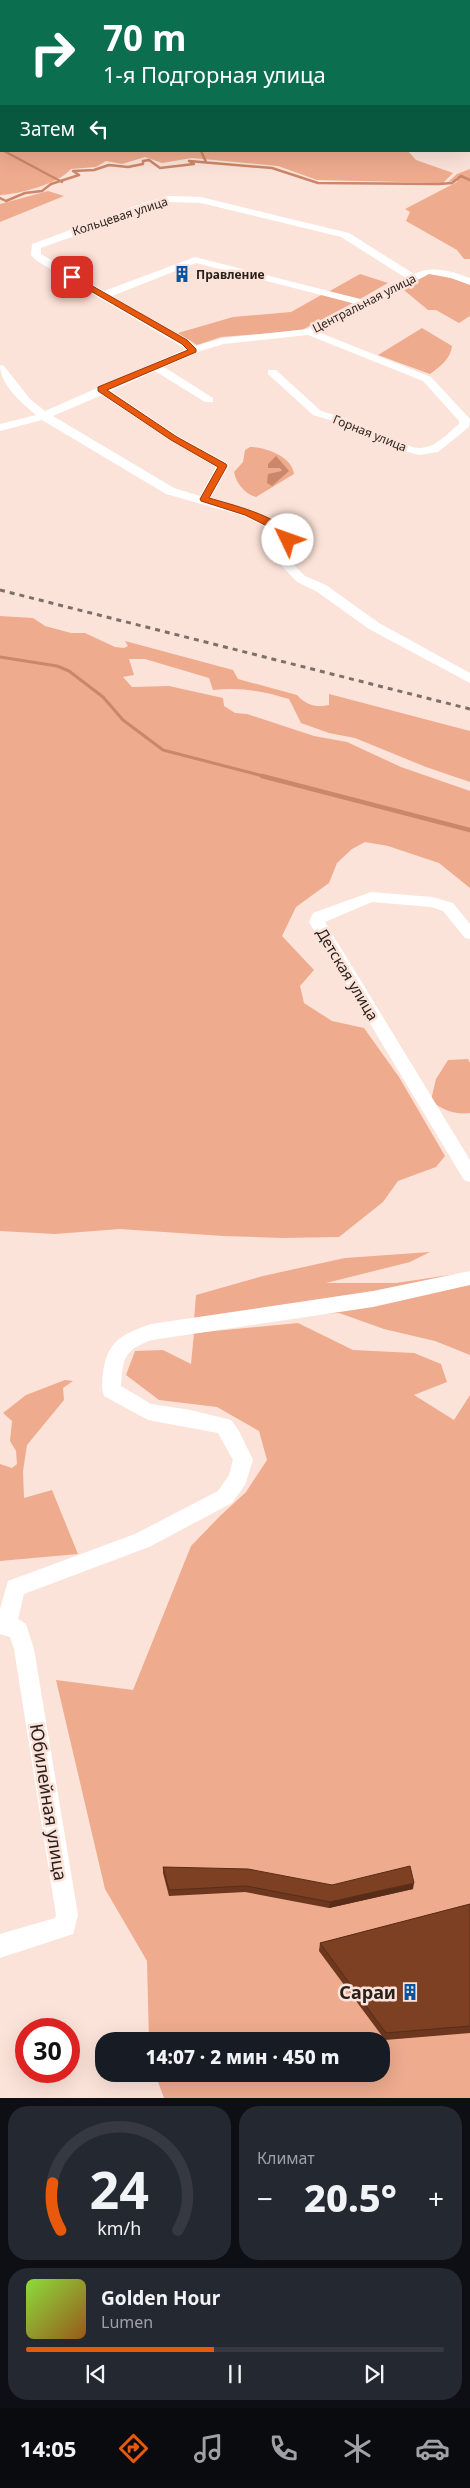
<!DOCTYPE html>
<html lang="ru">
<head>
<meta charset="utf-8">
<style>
  body { margin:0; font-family:"Noto Sans",sans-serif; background:#242831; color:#f1f3f6; height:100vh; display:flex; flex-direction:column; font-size:19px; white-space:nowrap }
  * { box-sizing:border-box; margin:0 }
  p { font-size:16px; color:#9ea1a6 }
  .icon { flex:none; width:28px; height:28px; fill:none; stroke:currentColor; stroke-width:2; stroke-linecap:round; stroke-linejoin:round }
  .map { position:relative; height:2098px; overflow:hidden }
  .details { display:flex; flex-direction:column; gap:8px; padding:8px; background:#0d0f14; flex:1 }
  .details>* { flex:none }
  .banner { position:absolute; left:0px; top:0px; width:470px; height:152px; box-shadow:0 5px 20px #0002; background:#0b6e4f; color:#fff; overflow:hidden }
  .speed { position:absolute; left:15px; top:2018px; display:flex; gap:10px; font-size:25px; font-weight:700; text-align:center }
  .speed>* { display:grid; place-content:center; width:65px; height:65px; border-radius:50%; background:#171b24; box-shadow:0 5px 20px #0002; line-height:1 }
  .speed .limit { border:8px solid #d22; background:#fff; color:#111 }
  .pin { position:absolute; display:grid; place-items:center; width:42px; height:42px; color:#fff; margin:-21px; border-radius:10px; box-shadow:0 2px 8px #0006 }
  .me { position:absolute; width:55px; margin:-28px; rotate:312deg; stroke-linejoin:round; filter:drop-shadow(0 0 4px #0008) }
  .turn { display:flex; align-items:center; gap:18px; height:105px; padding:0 20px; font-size:22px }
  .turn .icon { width:65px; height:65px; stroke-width:2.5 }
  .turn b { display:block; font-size:35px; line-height:42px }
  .then { display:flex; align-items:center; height:48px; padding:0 20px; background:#0003; gap:10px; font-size:19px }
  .big { font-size:38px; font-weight:800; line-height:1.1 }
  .details .card { flex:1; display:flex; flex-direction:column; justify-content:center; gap:8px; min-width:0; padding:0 18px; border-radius:20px; background:#242831 }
  .details .dial { align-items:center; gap:0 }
  .dial svg { height:130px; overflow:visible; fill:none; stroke:#363941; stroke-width:7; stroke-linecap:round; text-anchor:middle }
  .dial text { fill:#f1f3f6; stroke:none }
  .song { display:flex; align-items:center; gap:15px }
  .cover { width:60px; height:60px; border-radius:8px; background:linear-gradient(135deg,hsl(90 70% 55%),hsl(30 70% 35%)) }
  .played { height:5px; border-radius:2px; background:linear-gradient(90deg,#ea580c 45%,#363941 45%) }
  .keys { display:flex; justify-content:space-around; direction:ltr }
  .heat { display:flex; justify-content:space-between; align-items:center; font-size:28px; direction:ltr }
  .details .tiles { flex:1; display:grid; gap:8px; grid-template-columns:1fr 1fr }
  .card:last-child { grid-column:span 2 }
  .trip { position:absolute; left:95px; top:2032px; width:295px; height:50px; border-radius:20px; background:#171b24; box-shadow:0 5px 20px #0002; font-weight:800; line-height:50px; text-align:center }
  .dock { display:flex; height:80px; justify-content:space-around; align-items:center; background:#090b0e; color:#9ea1a6 }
  .dock .icon { width:35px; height:35px }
  .dock .selected { color:#ea580c }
  .dock b { font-size:22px; color:#f1f3f6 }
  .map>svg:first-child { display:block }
</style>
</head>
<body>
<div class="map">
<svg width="470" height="2098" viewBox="0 0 470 2098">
  <rect width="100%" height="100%" fill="#fce3d9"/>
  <path fill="#eeab8e" d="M102 0H315L319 1H96Z
    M320 0H470V72L469 1Z
    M0 139 1 151H408L416 160 453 173 443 183 317 180 278 166 192 158 162 163 145 157 122 164 106 161 96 167 71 169C58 184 20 194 0 195Z
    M470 169V259H464L457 250 406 221 410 212 405 209 457 182V178L462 176 456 178V181L448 182 457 174Z
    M48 191 64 196 0 222V204Z
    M427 272 470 283V316L459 323 436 310H428L399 286Z
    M360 274 388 283 360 299 328 292Z
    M323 294 353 303 300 331 221 337 197 345 178 333 233 317 291 312Z
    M422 328 452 346C451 358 440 367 430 374L378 355Z
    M250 447C265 447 292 456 294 474L256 497C245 494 236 483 234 472L243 462 245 450Z
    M0 616 33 618 45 626 71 633H85L115 647 124 648 128 646 125 641 233 670 238 679 297 695C306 705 316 708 329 705V694L470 731V782L426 767 355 738 329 733 301 723 289 699C263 691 240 687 213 690L209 678 145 659H129L134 675 123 677 132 687 169 686 223 698 224 706 235 713 247 714 314 736 347 742 401 767 470 791V888L439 863 388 846 365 842 352 849 337 863 329 883 296 907 282 936 314 970 300 986 304 1003 332 1021 364 1028 399 1077 445 1156 436 1167 398 1181 383 1202 339 1237 282 1238 223 1236 120 1229 55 1234 0 1231Z
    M468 1059 470 1063V1113C456 1115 441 1110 431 1100L436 1079 448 1060Z
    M430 1252 410 1262 326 1283H396L470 1272V1355L435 1341 384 1329 339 1313 194 1320 196 1295 263 1276 345 1258Z
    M298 1323 353 1350 414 1353 441 1364 447 1382 414 1395 454 1420 470 1395V2098H164L155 2074H381V2041H149L147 1961 105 1889 56 1680 133 1690 191 1546 220 1516 246 1492 267 1460 259 1431 217 1407 159 1400 126 1375 135 1351 163 1350 191 1364 194 1333Z
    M65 1380 73 1381 63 1388 64 1400 27 1445 23 1471 24 1498 52 1490 78 1554 0 1561V1464L12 1468 17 1464 16 1451 10 1441 12 1421 3 1413 26 1395Z"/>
  <path fill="#cb8769" d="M276 456 289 471 272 486 267 483 268 474 282 471 280 468H268V464Z"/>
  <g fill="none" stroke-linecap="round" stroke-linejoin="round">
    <path stroke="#cb8769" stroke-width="2.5" d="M4 151 62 182
      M201 151 206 162
      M0 198 6 201 25 193 42 191 51 184 79 175 73 171 94 170 109 165 128 167 143 164V161L149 160 160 168 194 164 189 161 272 168 318 183 439 184 452 183 461 176 470 180"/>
    <path stroke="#cb8769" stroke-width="3" d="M0 657 57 666 69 671 103 697 123 720 163 750 267 777"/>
    <path stroke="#cb8769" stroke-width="4.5" d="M262 776 470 830"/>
    <path fill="#fff" fill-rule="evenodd" d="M0 128H1V134H0Z
      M169 196 201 197 349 233 414 274C432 265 451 271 470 278V285L451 278 429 274 318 332 431 377 470 419 469 427 438 452 419 455 404 451 340 423 313 415 268 374V370H276L321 411 348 419 412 447C433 452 444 436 459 424V421L423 381 308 335 224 344 197 352 164 367 213 398V402H205L155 371 111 391 178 436 227 463 229 466 210 499 252 510 291 531 294 540 292 563 305 576 326 585 379 623 470 673V683L369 629 316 591 297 582 280 564 282 540 278 533 244 516 166 494 42 420 0 431V424L36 415C21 402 0 385 0 365L4 366 30 399 45 411 186 349 37 261 31 255 32 244 146 202ZM169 202 201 203 341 237 406 278 364 300 195 257 104 291 41 254V248ZM196 263 356 304 307 329 223 338 195 346 112 296ZM102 395 170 440 216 467 200 496 174 488 53 416Z
      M371 892 432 897 453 903 470 924V939L465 938 443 911 431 907 372 902 325 922 470 1160V1182L464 1180 309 922 313 913Z
      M470 1271V1285L373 1307 152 1340C124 1350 123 1358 121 1386L151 1404 191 1410 231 1420 239 1431 253 1460 245 1485 232 1503 149 1547 24 1594 18 1619 26 1624 34 1649 78 1915 73 1934 0 1958V1934L55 1918 56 1915 14 1649 10 1637 0 1634V1609L8 1581 135 1534 218 1491 229 1475 233 1460 218 1433 148 1420 104 1396C101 1388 102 1381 103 1373 107 1340 123 1334 151 1324L373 1291Z"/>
    <path stroke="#7e6f69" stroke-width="3" stroke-dasharray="5 5" stroke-linecap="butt" d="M0 590 470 709"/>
  </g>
  <path fill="#6c371e" d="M163 1867 332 1885 413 1889 329 1908 245 1892 169 1896 163 1873Z
    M470 1904V2033L385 2040 319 1951 320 1943Z"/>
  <path fill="#582d18" d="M414 1883 413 1889 329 1908 330 1902Z"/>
  <path fill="#7d4023" stroke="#582d18" d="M410 1866 414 1883 330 1902 246 1886 169 1890 163 1867 248 1869 332 1885Z
    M470 1904V2026L386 2033 320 1943Z"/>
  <path fill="#ea580c" stroke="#983908" d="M70 276H75L187 340 196 349V352L107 390 177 437 226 464 227 466 209 498C233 505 275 515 291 534V542H285L279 532 245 515 201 501 200 499 218 467 171 440 98 391V387L188 350 182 344 70 279Z"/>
  <defs>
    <g id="building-bare" transform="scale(1.35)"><path d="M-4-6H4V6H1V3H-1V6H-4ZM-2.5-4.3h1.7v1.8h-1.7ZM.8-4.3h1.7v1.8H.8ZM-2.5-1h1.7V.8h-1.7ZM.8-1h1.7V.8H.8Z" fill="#0455a3" stroke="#fce3d9" stroke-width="2.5" paint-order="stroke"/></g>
  </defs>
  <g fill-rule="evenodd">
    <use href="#building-bare" x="182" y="274"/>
    <use href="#building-bare" x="410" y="1992"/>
  </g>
  <g text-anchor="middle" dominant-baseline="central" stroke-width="5" stroke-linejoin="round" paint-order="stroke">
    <g font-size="12" fill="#271f1b" stroke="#fce3d9">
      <text transform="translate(120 216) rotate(-18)">Кольцевая улица</text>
      <text transform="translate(364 303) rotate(-27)">Центральная улица</text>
      <text transform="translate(370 433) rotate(22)">Горная улица</text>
    </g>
    <g font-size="12" font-weight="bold" fill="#271f1b" stroke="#fce3d9" text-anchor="start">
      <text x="196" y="274">Правление</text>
    </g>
    <g font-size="15" fill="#271f1b" stroke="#fce3d9">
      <text transform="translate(348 974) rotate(59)">Детская улица</text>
    </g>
    <g font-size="18" fill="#271f1b" stroke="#fce3d9">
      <text transform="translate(49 1802) rotate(81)">Юбилейная улица</text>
    </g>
    <g font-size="18" font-weight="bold" fill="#271f1b" stroke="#fce3d9" text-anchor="end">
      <text x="396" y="1992">Сараи</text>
    </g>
  </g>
</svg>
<div class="speed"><div class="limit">30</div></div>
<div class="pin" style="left:72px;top:277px;background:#d93025"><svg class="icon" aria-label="arrive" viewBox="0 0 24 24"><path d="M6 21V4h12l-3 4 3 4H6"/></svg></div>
<svg class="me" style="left:288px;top:540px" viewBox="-20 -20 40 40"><circle r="19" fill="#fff"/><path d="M0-13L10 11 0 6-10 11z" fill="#ea580c"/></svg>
<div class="trip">14:07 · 2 мин · 450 m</div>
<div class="banner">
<div class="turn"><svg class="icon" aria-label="right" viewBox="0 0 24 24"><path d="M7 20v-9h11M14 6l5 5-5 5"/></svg><div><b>70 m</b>1-я Подгорная улица</div></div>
<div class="then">Затем<svg class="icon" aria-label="left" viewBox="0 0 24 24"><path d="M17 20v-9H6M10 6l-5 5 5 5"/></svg></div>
</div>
</div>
<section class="details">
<div class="tiles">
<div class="card dial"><svg viewBox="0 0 100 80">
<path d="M14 69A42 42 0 1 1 86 69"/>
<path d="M14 69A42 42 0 0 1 9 40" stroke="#ea580c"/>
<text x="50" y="56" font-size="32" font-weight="700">24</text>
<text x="50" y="72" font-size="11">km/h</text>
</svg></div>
<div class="card"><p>Климат</p>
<div class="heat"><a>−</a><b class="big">20.5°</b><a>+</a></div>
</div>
<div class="card">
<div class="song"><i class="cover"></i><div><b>Golden Hour</b><p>Lumen</p></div></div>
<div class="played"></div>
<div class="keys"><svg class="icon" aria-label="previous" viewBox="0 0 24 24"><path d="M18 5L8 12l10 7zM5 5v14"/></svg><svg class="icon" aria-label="pause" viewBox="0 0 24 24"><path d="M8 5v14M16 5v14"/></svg><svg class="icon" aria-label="next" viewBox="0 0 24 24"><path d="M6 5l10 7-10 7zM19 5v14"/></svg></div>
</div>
</div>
</section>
<nav class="dock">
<b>14:05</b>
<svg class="icon selected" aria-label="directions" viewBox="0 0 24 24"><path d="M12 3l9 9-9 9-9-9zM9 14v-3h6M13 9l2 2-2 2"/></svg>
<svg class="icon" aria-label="music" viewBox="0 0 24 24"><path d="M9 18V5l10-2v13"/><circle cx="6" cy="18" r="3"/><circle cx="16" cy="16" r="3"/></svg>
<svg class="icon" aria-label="phone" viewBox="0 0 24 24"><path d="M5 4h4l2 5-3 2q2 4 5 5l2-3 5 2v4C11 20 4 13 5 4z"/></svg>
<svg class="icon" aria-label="climate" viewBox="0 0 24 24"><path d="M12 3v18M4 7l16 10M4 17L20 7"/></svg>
<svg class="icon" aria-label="car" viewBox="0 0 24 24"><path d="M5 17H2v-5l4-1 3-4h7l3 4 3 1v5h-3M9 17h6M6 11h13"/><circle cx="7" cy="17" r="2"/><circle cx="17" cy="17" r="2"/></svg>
</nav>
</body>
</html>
